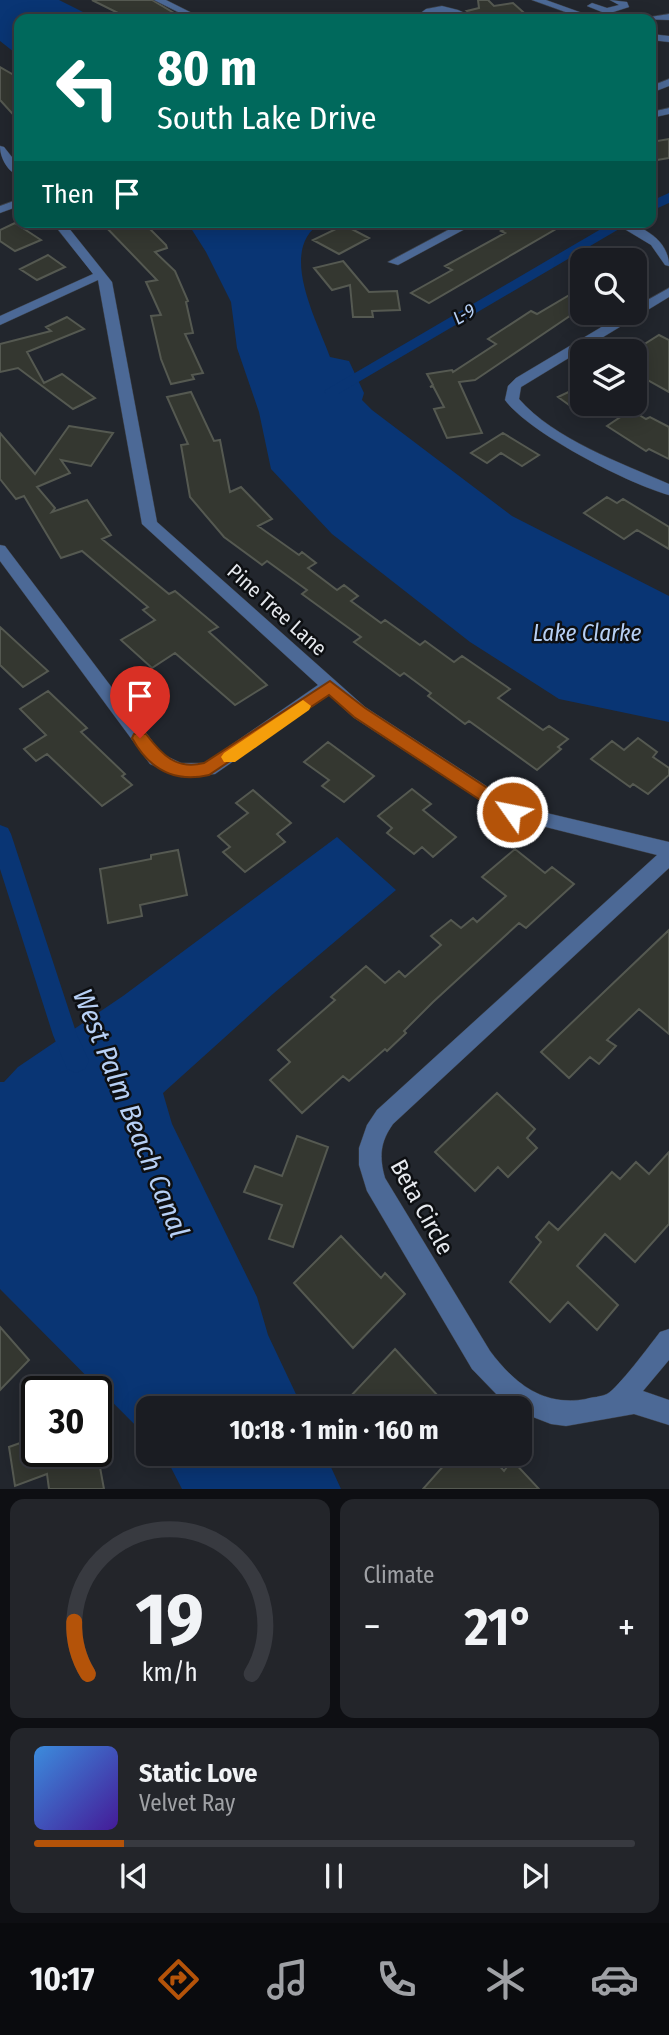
<!DOCTYPE html>
<html lang="en">
<head>
<meta charset="utf-8">
<style>
  body { margin:0; font-family:"Fira Sans Condensed",sans-serif; background:#23252a; color:#f1f3f6; height:100vh; display:flex; flex-direction:column; font-size:26px; white-space:nowrap }
  * { box-sizing:border-box; margin:0 }
  p { font-size:23px; color:#9fa1a5 }
  .icon { flex:none; width:38px; height:38px; fill:none; stroke:currentColor; stroke-width:2; stroke-linecap:round; stroke-linejoin:round }
  .map { position:relative; height:1489px; overflow:hidden }
  .side { display:flex; flex-direction:column; gap:10px; padding:10px; background:#0e0f13; flex:1 }
  .side>* { flex:none }
  .banner { position:absolute; left:14px; top:14px; width:642px; height:214px; border-radius:14px; box-shadow:0 4px 18px #0003,0 0 0 2px #383a40; background:#00695c; color:#fff; overflow:hidden }
  .controls { position:absolute; left:570px; top:248px; display:grid; gap:14px }
  .controls a { display:grid; place-items:center; width:77px; height:77px; border-radius:14px; background:#1a1c22; box-shadow:0 4px 18px #0003,0 0 0 2px #383a40; font-size:35px }
  .speed { position:absolute; left:21px; top:1376px; display:flex; gap:14px; font-size:35px; font-weight:700; text-align:center }
  .speed>* { display:grid; place-content:center; width:91px; height:91px; border-radius:50%; background:#1a1c22; box-shadow:0 4px 18px #0003,0 0 0 2px #383a40; line-height:1 }
  .speed .limit { border:4px solid #111; border-radius:10px; background:#fff; color:#111 }
  .pin { position:absolute; display:grid; place-items:center; width:60px; height:60px; color:#fff; margin:-72px -30px; border-radius:50% 50% 50% 0; rotate:-45deg; box-shadow:0 0 7px #0007 }
  .pin .icon { rotate:45deg }
  .me { position:absolute; width:77px; margin:-38px; rotate:303deg; stroke-linejoin:round; filter:drop-shadow(0 0 5px #0008) }
  .turn { display:flex; align-items:center; gap:24px; height:147px; padding:0 28px; font-size:32px }
  .turn .icon { width:91px; height:91px; stroke-width:2.5 }
  .turn b { display:block; font-size:49px; line-height:60px }
  .then { display:flex; align-items:center; height:66px; padding:0 28px; background:#0003; gap:14px; font-size:26px }
  .big { font-size:52px; font-weight:700; line-height:1.1 }
  .side .card { flex:1; display:flex; flex-direction:column; justify-content:center; gap:10px; min-width:0; padding:0 24px; border-radius:14px; background:#23252a }
  .side .dial { align-items:center; gap:0 }
  .dial svg { height:182px; overflow:visible; fill:none; stroke:#383a40; stroke-width:7; stroke-linecap:round; text-anchor:middle }
  .dial text { fill:#f1f3f6; stroke:none }
  .song { display:flex; align-items:center; gap:21px }
  .cover { width:84px; height:84px; border-radius:10px; background:linear-gradient(135deg,hsl(210 70% 55%),hsl(260 70% 35%)) }
  .played { height:7px; border-radius:4px; background:linear-gradient(90deg,#b45309 15%,#383a40 15%) }
  .keys { display:flex; justify-content:space-around; direction:ltr }
  .heat { display:flex; justify-content:space-between; align-items:center; font-size:38px; direction:ltr }
  .side .tiles { flex:1; display:grid; gap:10px; grid-template-columns:1fr 1fr }
  .card:last-child { grid-column:span 2 }
  .trip { position:absolute; left:136px; top:1396px; width:396px; height:70px; border-radius:14px; background:#1a1c22; box-shadow:0 4px 18px #0003,0 0 0 2px #383a40; font-weight:700; line-height:70px; text-align:center }
  .tabs { display:flex; height:112px; justify-content:space-around; align-items:center; background:#0a0b0e; color:#9fa1a5 }
  .tabs .icon { width:49px; height:49px }
  .tabs .selected { color:#b45309 }
  .tabs b { font-size:32px; color:#f1f3f6 }
  .map>svg:first-child { display:block }
</style>
</head>
<body>
<div class="map">
<svg width="669" height="1489" viewBox="0 0 669 1489">
  <rect width="100%" height="100%" fill="#22262d"/>
  <path fill="#093574" d="M0 0H59L97 19H19V56L0 41Z
    M187 222H323C276 247 317 320 330 357L349 361 364 393 362 400 372 410 512 516 669 596V722L559 699 470 642 332 534 271 469 259 412 237 348 231 302 206 252Z
    M337 837 396 890 274 993 163 1093 172 1124 257 1297 268 1335 303 1409H149V1439L0 1289V1082H4L18 1067 123 996Z
    M164 1454H325L341 1489H182Z"/>
  <g fill="none" stroke-linecap="round" stroke-linejoin="round">
    <path fill="#093574" fill-rule="evenodd" d="M669 193V203L651 211V201Z
      M613 222H631L338 394H326L324 391Z
      M0 825 8 828 11 834 77 1035 89 1061 85 1069 76 1073 67 1069 53 1035 0 869Z"/>
  </g>
  <path fill="#343730" stroke="#555951" stroke-width="2" d="M92 0H152L174 13 156 19H130Z
    M478 0H488L494 6 513 3 531 19H480L467 11 479 8Z
    M0 67 19 78V121L0 100Z
    M669 139V158L651 161V142Z
    M101 222H143L166 245 167 248 155 252 175 271 188 301 186 302 193 333 185 334 203 373 192 375 194 379 171 384 161 359 151 316 161 315 146 282 157 280Z
    M517 222H568L429 303 411 293 452 270 445 266 505 233 501 231Z
    M15 223 41 240 15 251 0 241V230Z
    M344 225 369 238 339 254 313 240Z
    M48 255 65 267 37 280 20 269Z
    M343 261 369 292 397 291 400 310 372 311 373 317H353L350 285 332 290 314 268Z
    M583 287V307L475 380 459 382 482 433 447 438 434 409 444 407 433 386 430 387 433 385 427 374 452 370 453 372 496 344 488 339 531 311 537 314Z
    M67 317 84 329 27 352 44 383 62 374 95 398 73 409 18 368 0 372V344L51 331 46 327Z
    M659 335 669 340V392L635 373V350Z
    M583 385V415L558 397Z
    M191 392 214 441 220 440 230 492 241 487 272 519 258 526 299 555 302 552 316 563 308 568 337 590 344 585 358 596 351 601 381 623 385 620 420 645 425 641 454 662 462 656 510 689 498 698 543 730 549 726 568 739 558 747 561 749 537 770 469 721 465 724 428 696 431 693 404 673 400 676 354 642 361 637 302 594 307 590 267 561 262 565 224 537 190 497 181 445 188 444 167 397Z
    M631 410 646 419 650 417 669 427V459L649 449 646 451 607 426Z
    M69 426 113 433 91 466 61 460 70 473 37 487 55 508 52 512 87 500 111 535 102 539 169 594 175 591 218 627 209 632 267 685 235 705 175 653 152 668 121 640 155 620 143 610 148 607 82 551 61 558 24 496 16 499 0 479V433L35 474Z
    M503 433 539 455 522 466 501 453 487 463 471 453Z
    M607 497 617 503 623 499 669 527V549L637 530 624 539 584 513Z
    M0 627 48 671 23 687 0 665Z
    M48 691 87 728 81 732 125 774 122 776 132 785 102 806 47 754 36 761 24 749 46 735 20 709Z
    M638 738 657 752 653 757 669 768V775L648 794 633 784 630 787 591 759 612 741 624 750Z
    M328 742 374 776 344 802 322 786 329 780 304 762Z
    M412 789 431 804 423 810 456 837 433 857 422 847 414 854 387 833 392 828 378 816Z
    M253 790 291 823 277 834 285 842 245 872 223 852 230 847 218 836 248 813 236 803Z
    M515 849 545 873 552 867 574 884 526 928 519 923 433 1002 404 1031 406 1033 387 1051 385 1049 349 1081 343 1076 302 1113 270 1080 290 1062 278 1050 335 1000 331 997 366 966 385 983 399 971 405 977 441 945 431 936 451 920 461 928 473 918 477 922 506 896 482 877Z
    M178 850 187 895 140 905 142 916 108 923 100 869 151 859V855Z
    M669 930V1034L639 1009 607 1040 616 1046 599 1064 590 1057 569 1078 541 1052Z
    M497 1093 535 1129 527 1138 537 1148 508 1177 498 1167 475 1191 435 1152Z
    M297 1136 328 1147 293 1247 269 1239 282 1205 244 1192 255 1166 282 1176Z
    M669 1152V1224L635 1262 605 1234 577 1266 618 1305 597 1330 568 1302 550 1322 510 1282 541 1242 536 1237 549 1222 558 1230 612 1172 620 1179 636 1162 649 1174Z
    M341 1236 381 1278 385 1273 405 1294 353 1348 294 1283Z
    M0 1327 29 1360 0 1390Z
    M395 1349 450 1409H357L348 1399Z
    M37 1437V1451H97L104 1489H49L47 1474 15 1486 9 1447Z
    M454 1454H489L504 1471 512 1460 539 1489H423Z"/>
  <g fill="none" stroke-linecap="round" stroke-linejoin="round">
    <g stroke="#3d4148" stroke-width="1">
      <path id="minor" d="M154 0H166L204 19H192Z
        M532 0H546L599 19H585Z
        M610 0 627 2 629 7 607 14 587 6 592 3 607 8 619 5Z
        M442 6 458 10 478 19C461 20 446 8 429 15L433 19H422L418 15 426 9Z
        M669 14V20L637 19Z
        M651 34 669 36V42L651 40Z
        M669 79V86L651 93V86Z
        M669 108V114L651 118V112Z
        M0 146 4 147 19 166V176C8 172 0 158 0 146Z
        M19 199V206L0 213V206Z
        M52 222H64L112 282 157 522 365 707 517 806 669 842V868L393 1124C380 1142 379 1157 385 1178L490 1351C514 1383 543 1407 586 1399 592 1397 601 1397 607 1394 618 1388 650 1345 660 1332L669 1329V1360L643 1391 669 1400V1425L634 1414 566 1426 551 1424 520 1412V1409H514L503 1401 472 1369 367 1191 359 1165V1148L367 1125 377 1110 657 855 506 817 353 717 329 695 215 774 181 777 150 764 0 561V545L5 546 162 754 181 763H205L318 685 142 524 98 280 0 325V316L93 274Z
        M463 222H478L398 265 388 262Z
        M613 222C638 222 669 238 669 266L665 265 651 245Z
        M669 288V297L526 384 521 387 519 399C554 439 621 463 669 484V495C629 484 529 433 505 400L508 386 516 378 625 313H635V307Z"/>
    </g>
    <use href="#minor" fill="#4c6996" fill-rule="evenodd"/>
  </g>
  <path fill="#b45309" stroke="#753606" stroke-width="2" d="M330 681 365 708 518 808 521 812 518 817H506L354 717 329 695 209 775C174 783 149 769 132 738L134 734H146C162 755 176 770 204 763Z"/>
  <path fill="#f59e0b" d="M303 700 311 706 309 710 235 762H224L221 757 224 753Z"/>
  <g text-anchor="middle" dominant-baseline="central" stroke-width="5" stroke-linejoin="round" paint-order="stroke">
    <g font-size="19" font-style="italic" fill="#b7d0f5" stroke="#0d0f12">
      <text transform="translate(464 314) rotate(-30)">L-9</text>
    </g>
    <g font-size="21" fill="#e6e9ee" stroke="#0d0f12">
      <text transform="translate(277 610) rotate(42)">Pine Tree Lane</text>
    </g>
    <g font-size="23" font-style="italic" fill="#b7d0f5" stroke="#0d0f12">
      <text x="587" y="633">Lake Clarke</text>
    </g>
    <g font-size="24" fill="#e6e9ee" stroke="#0d0f12">
      <text transform="translate(422 1207) rotate(61)">Beta Circle</text>
    </g>
    <g font-size="28" font-style="italic" fill="#b7d0f5" stroke="#0d0f12">
      <text transform="translate(131 1113) rotate(68)">West Palm Beach Canal</text>
    </g>
  </g>
</svg>
<div class="controls">
<a><svg class="icon" aria-label="search" viewBox="0 0 24 24"><circle cx="10" cy="10" r="6"/><path d="M15 15l6 6"/></svg></a>
<a><svg class="icon" aria-label="layers" viewBox="0 0 24 24"><path d="M12 4l9 5-9 5-9-5zM3 14l9 5 9-5"/></svg></a>
</div>
<div class="speed"><div class="limit">30</div></div>
<div class="pin" style="left:140px;top:738px;background:#d93025"><svg class="icon" aria-label="arrive" viewBox="0 0 24 24"><path d="M6 21V4h12l-3 4 3 4H6"/></svg></div>
<svg class="me" style="left:512px;top:812px" viewBox="-20 -20 40 40"><circle r="17" fill="#b45309" stroke="#fff" stroke-width="3"/><path d="M0-11L8 9 0 5-8 9z" fill="#fff"/></svg>
<div class="trip">10:18 · 1 min · 160 m</div>
<div class="banner">
<div class="turn"><svg class="icon" aria-label="left" viewBox="0 0 24 24"><path d="M17 20v-9H6M10 6l-5 5 5 5"/></svg><div><b>80 m</b>South Lake Drive</div></div>
<div class="then">Then<svg class="icon" aria-label="arrive" viewBox="0 0 24 24"><path d="M6 21V4h12l-3 4 3 4H6"/></svg></div>
</div>
</div>
<section class="side">
<div class="tiles">
<div class="card dial"><svg viewBox="0 0 100 80">
<path d="M14 69A42 42 0 1 1 86 69"/>
<path d="M14 69A42 42 0 0 1 8 46" stroke="#b45309"/>
<text x="50" y="56" font-size="32" font-weight="700">19</text>
<text x="50" y="72" font-size="11">km/h</text>
</svg></div>
<div class="card"><p>Climate</p>
<div class="heat"><a>−</a><b class="big">21°</b><a>+</a></div>
</div>
<div class="card">
<div class="song"><i class="cover"></i><div><b>Static Love</b><p>Velvet Ray</p></div></div>
<div class="played"></div>
<div class="keys"><svg class="icon" aria-label="previous" viewBox="0 0 24 24"><path d="M18 5L8 12l10 7zM5 5v14"/></svg><svg class="icon" aria-label="pause" viewBox="0 0 24 24"><path d="M8 5v14M16 5v14"/></svg><svg class="icon" aria-label="next" viewBox="0 0 24 24"><path d="M6 5l10 7-10 7zM19 5v14"/></svg></div>
</div>
</div>
</section>
<nav class="tabs">
<b>10:17</b>
<svg class="icon selected" aria-label="directions" viewBox="0 0 24 24"><path d="M12 3l9 9-9 9-9-9zM9 14v-3h6M13 9l2 2-2 2"/></svg>
<svg class="icon" aria-label="music" viewBox="0 0 24 24"><path d="M9 18V5l10-2v13"/><circle cx="6" cy="18" r="3"/><circle cx="16" cy="16" r="3"/></svg>
<svg class="icon" aria-label="phone" viewBox="0 0 24 24"><path d="M5 4h4l2 5-3 2q2 4 5 5l2-3 5 2v4C11 20 4 13 5 4z"/></svg>
<svg class="icon" aria-label="climate" viewBox="0 0 24 24"><path d="M12 3v18M4 7l16 10M4 17L20 7"/></svg>
<svg class="icon" aria-label="car" viewBox="0 0 24 24"><path d="M5 17H2v-5l4-1 3-4h7l3 4 3 1v5h-3M9 17h6M6 11h13"/><circle cx="7" cy="17" r="2"/><circle cx="17" cy="17" r="2"/></svg>
</nav>
</body>
</html>
